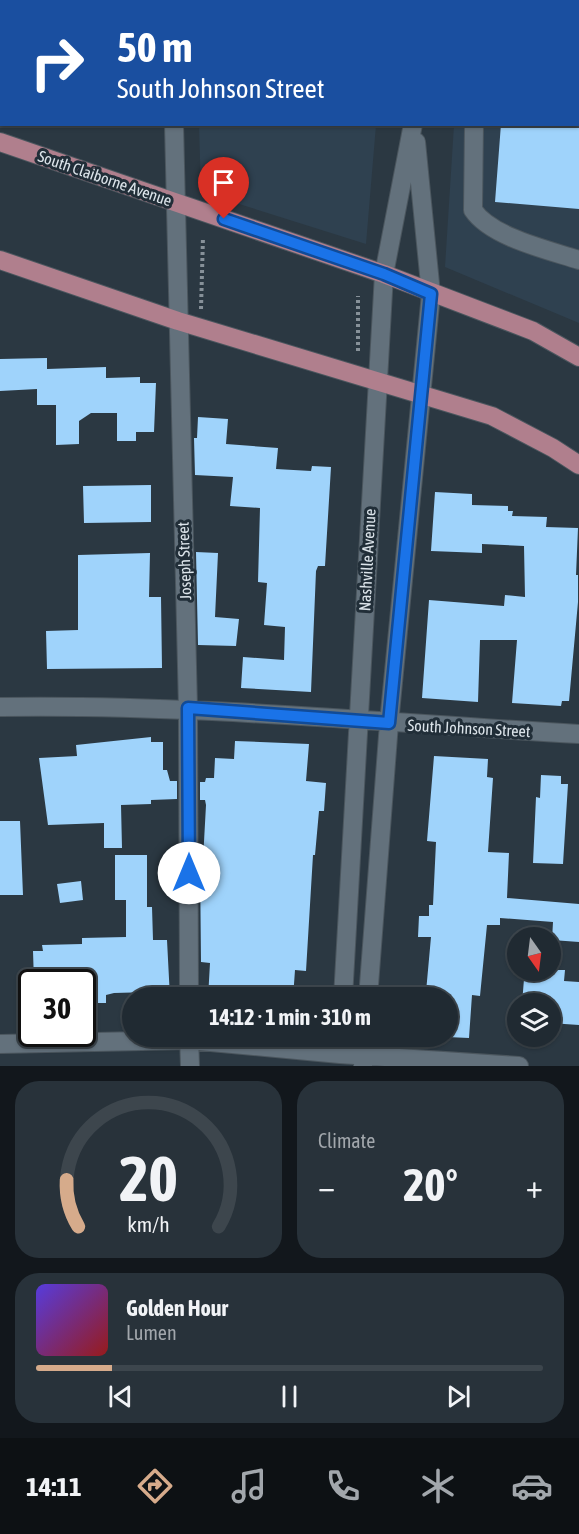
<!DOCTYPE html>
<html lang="en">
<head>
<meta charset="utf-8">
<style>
  body { margin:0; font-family:"Asap Condensed",sans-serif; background:#28323a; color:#f1f3f6; height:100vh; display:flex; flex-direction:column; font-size:22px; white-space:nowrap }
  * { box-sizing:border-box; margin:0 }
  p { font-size:20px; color:#a2a7ac }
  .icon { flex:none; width:33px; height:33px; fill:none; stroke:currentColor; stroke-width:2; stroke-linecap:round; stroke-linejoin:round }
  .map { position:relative; height:1066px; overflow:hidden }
  .drawer { display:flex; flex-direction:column; gap:15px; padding:15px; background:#12171c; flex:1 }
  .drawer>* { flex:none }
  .hud { position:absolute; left:0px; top:0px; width:579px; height:126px; box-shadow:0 2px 4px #0004,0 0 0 2px #3d464d; background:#1a4fa0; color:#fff; overflow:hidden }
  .needle { width:39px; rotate:166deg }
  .fabs { position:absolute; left:507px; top:927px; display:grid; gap:12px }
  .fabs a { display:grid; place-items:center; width:54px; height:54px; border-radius:50%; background:#202a32; box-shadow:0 2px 4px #0004,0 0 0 2px #3d464d; font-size:30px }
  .speed { position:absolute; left:18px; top:969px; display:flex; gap:12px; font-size:30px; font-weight:700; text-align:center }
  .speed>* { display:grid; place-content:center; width:78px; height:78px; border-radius:50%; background:#202a32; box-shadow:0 2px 4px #0004,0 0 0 2px #3d464d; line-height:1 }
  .speed .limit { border:3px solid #111; border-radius:9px; background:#fff; color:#111 }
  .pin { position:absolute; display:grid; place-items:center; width:51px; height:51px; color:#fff; margin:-62px -26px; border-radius:50% 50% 50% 0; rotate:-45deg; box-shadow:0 0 6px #0007 }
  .pin .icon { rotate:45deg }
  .me { position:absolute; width:66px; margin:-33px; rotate:0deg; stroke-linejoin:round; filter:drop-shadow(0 0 4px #0008) }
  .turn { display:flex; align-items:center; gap:21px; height:126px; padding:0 18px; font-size:27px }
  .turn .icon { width:78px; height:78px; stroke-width:2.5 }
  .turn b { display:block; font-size:42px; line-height:51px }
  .big { font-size:45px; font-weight:700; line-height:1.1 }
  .drawer .card { flex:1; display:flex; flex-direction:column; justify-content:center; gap:9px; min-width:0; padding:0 21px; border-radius:24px; background:#28323a }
  .drawer .dial { align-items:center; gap:0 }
  .dial svg { height:156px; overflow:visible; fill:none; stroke:#3d464d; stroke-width:7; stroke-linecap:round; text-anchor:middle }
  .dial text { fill:#f1f3f6; stroke:none }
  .song { display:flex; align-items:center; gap:18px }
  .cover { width:72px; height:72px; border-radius:9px; background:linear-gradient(135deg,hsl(250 70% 55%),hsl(0 70% 35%)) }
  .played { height:6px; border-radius:3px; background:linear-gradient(90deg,#d6ab8b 15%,#3d464d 15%) }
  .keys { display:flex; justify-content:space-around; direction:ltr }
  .heat { display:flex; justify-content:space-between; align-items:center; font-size:33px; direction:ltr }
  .drawer .tiles { flex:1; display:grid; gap:15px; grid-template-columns:1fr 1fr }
  .card:last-child { grid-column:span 2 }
  .trip { position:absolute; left:122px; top:987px; width:336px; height:60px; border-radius:30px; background:#202a32; box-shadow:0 2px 4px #0004,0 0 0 2px #3d464d; font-weight:700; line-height:60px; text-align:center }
  .dock { display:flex; height:96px; justify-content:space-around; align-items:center; background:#0d1114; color:#a2a7ac }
  .dock .icon { width:42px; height:42px }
  .dock .active { color:#d6ab8b }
  .dock b { font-size:27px; color:#f1f3f6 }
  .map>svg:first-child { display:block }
</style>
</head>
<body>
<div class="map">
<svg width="579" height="1066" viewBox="0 0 579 1066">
  <rect width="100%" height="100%" fill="#2b3842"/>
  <path fill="#2f4150" d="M195 0H387L195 2Z
    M462 0H579V323L445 267 454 125 578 124V2Z
    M199 125H376L366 244 201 192Z"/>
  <path fill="#9fd3fb" d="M501 124H579V209L495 202Z
    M47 358V369L106 367V378L140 377V383H156L154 432H136V441H117V413H91L79 421V444L56 445V405H37V389L0 391V359Z
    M198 417 228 419 226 444 278 448 276 469 311 471 312 466 331 467 325 566H318L316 571 311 692 241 688 243 657 284 660 285 627 264 625 267 583 258 582 260 508 230 506 233 477 195 475 194 438H197Z
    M151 485V522L84 523 83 486Z
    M435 492 472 494V505L508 506V511H513L512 516 547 517 546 527 578 528 576 575H578V602L569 701H562L561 706 512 703 517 640H480L478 702 422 698 429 600 504 606 505 595 525 597 524 546 482 544V553L431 551Z
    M196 552 218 553 215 617 239 619 236 646 198 645Z
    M150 553 149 597H161L162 668 47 669 46 631 78 630V555Z
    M151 737V742H163V770H167L170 781H177V799L151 800V804L121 805 122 848H104V823L48 825 39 758 77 756 76 745Z
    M235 741 309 744 306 781 326 783 324 811H319L315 855H313L306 971 295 970 293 998H208L210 963 201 962 200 860H203L206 805 205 800H200V782H205L206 778H214L215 758 234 759Z
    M434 756 488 759 487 777 493 778 488 852 509 853 507 898 579 904V942L552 940 553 922 500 918V925H487L480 996 472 995 469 1038 447 1037V994L426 992 431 937H418L419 916H429V905H433L436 842 427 841Z
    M541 775 561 776V784H568L563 864 533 863 536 797 540 798Z
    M0 821H20L23 895H0Z
    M115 855H147V907H152L153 940H167L170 998H151L150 992 114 993 106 995V1003H89L88 995H84V982H34L33 951H43L42 945 82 944V938L126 937V900H115Z
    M81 881 83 900 60 903 57 884Z
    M537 970H565L564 981 579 982V1025L550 1023V1004H522L524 979H536Z"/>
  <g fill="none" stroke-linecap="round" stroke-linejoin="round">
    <g stroke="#4b565e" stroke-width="20">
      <path id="minor" d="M171 0V2
        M421 2V0
        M478 2 479 0
        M174 124 188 708 189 998
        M474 124 473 210C491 237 548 250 579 260
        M0 707C193 704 386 723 579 734
        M343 998 384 274 413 124
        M368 998 389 723 431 294 416 142
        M189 1036 190 1066
        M0 1044 189 1040 340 1054 519 1066
        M363 1066 365 1036"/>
    </g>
    <g stroke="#4b565e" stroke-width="20">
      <path id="major" d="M0 142 384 274 533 331 579 357
        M0 260 178 321 492 416 553 448 579 465"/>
    </g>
    <path stroke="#879199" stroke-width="4" stroke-dasharray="3 3" stroke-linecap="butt" d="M201 309 203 237
      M358 351V296"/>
    <use href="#minor" stroke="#63717c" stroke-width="18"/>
    <use href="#major" stroke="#b07f8d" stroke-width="18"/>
  </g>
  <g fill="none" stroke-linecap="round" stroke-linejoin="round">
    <g stroke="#114b97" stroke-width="15">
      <path id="route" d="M189 873 188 708 389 723 431 294 384 274 224 219"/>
    </g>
    <use href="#route" stroke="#1a73e8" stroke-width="10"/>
  </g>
  <g text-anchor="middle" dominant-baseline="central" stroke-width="6" stroke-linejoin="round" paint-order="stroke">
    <g font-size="16" fill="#dce4ea" stroke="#212e38">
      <text transform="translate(105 178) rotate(19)">South Claiborne Avenue</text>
      <text transform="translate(367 560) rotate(-87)">Nashville Avenue</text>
      <text transform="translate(184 561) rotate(-92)">Joseph Street</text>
      <text transform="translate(469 728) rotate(3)">South Johnson Street</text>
    </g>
  </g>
</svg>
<div class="fabs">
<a><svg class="needle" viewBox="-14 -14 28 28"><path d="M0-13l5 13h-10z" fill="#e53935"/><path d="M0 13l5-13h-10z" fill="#a2a7ac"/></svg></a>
<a><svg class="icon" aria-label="layers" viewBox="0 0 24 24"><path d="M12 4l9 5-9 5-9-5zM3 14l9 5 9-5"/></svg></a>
</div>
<div class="speed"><div class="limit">30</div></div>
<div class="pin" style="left:224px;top:219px;background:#d93025"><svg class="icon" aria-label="arrive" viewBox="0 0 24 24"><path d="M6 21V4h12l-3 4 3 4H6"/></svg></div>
<svg class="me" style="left:189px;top:873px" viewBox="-20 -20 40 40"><circle r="19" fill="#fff"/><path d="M0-13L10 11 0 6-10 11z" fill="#1a73e8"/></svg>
<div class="trip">14:12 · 1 min · 310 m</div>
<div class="hud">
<div class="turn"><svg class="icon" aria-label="right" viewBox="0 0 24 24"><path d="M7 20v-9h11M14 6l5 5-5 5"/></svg><div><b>50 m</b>South Johnson Street</div></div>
</div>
</div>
<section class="drawer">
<div class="tiles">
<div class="card dial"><svg viewBox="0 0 100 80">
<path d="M14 69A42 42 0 1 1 86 69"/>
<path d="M14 69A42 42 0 0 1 8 45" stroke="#d6ab8b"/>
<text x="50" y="56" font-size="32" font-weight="700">20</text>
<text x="50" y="72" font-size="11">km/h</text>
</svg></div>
<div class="card"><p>Climate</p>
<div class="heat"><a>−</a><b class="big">20°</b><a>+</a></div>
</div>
<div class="card">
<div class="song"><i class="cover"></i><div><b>Golden Hour</b><p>Lumen</p></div></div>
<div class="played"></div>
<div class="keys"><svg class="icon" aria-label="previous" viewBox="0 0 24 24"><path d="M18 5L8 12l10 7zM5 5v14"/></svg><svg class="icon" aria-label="pause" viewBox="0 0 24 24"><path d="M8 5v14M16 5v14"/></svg><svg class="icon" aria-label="next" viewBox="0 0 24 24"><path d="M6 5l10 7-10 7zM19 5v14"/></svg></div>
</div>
</div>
</section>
<nav class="dock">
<b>14:11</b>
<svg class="icon active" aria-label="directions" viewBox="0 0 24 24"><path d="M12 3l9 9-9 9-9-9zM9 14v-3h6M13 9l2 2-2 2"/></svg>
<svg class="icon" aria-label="music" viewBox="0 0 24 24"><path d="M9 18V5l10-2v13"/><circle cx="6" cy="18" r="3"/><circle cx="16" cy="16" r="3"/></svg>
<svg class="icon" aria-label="phone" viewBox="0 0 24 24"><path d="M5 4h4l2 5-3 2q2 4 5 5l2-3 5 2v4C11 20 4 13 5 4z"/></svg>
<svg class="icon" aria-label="climate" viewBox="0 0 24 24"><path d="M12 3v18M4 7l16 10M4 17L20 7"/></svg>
<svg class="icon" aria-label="car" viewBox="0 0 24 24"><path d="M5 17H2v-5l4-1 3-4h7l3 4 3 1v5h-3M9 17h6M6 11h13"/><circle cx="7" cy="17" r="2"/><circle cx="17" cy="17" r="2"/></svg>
</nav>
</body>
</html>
